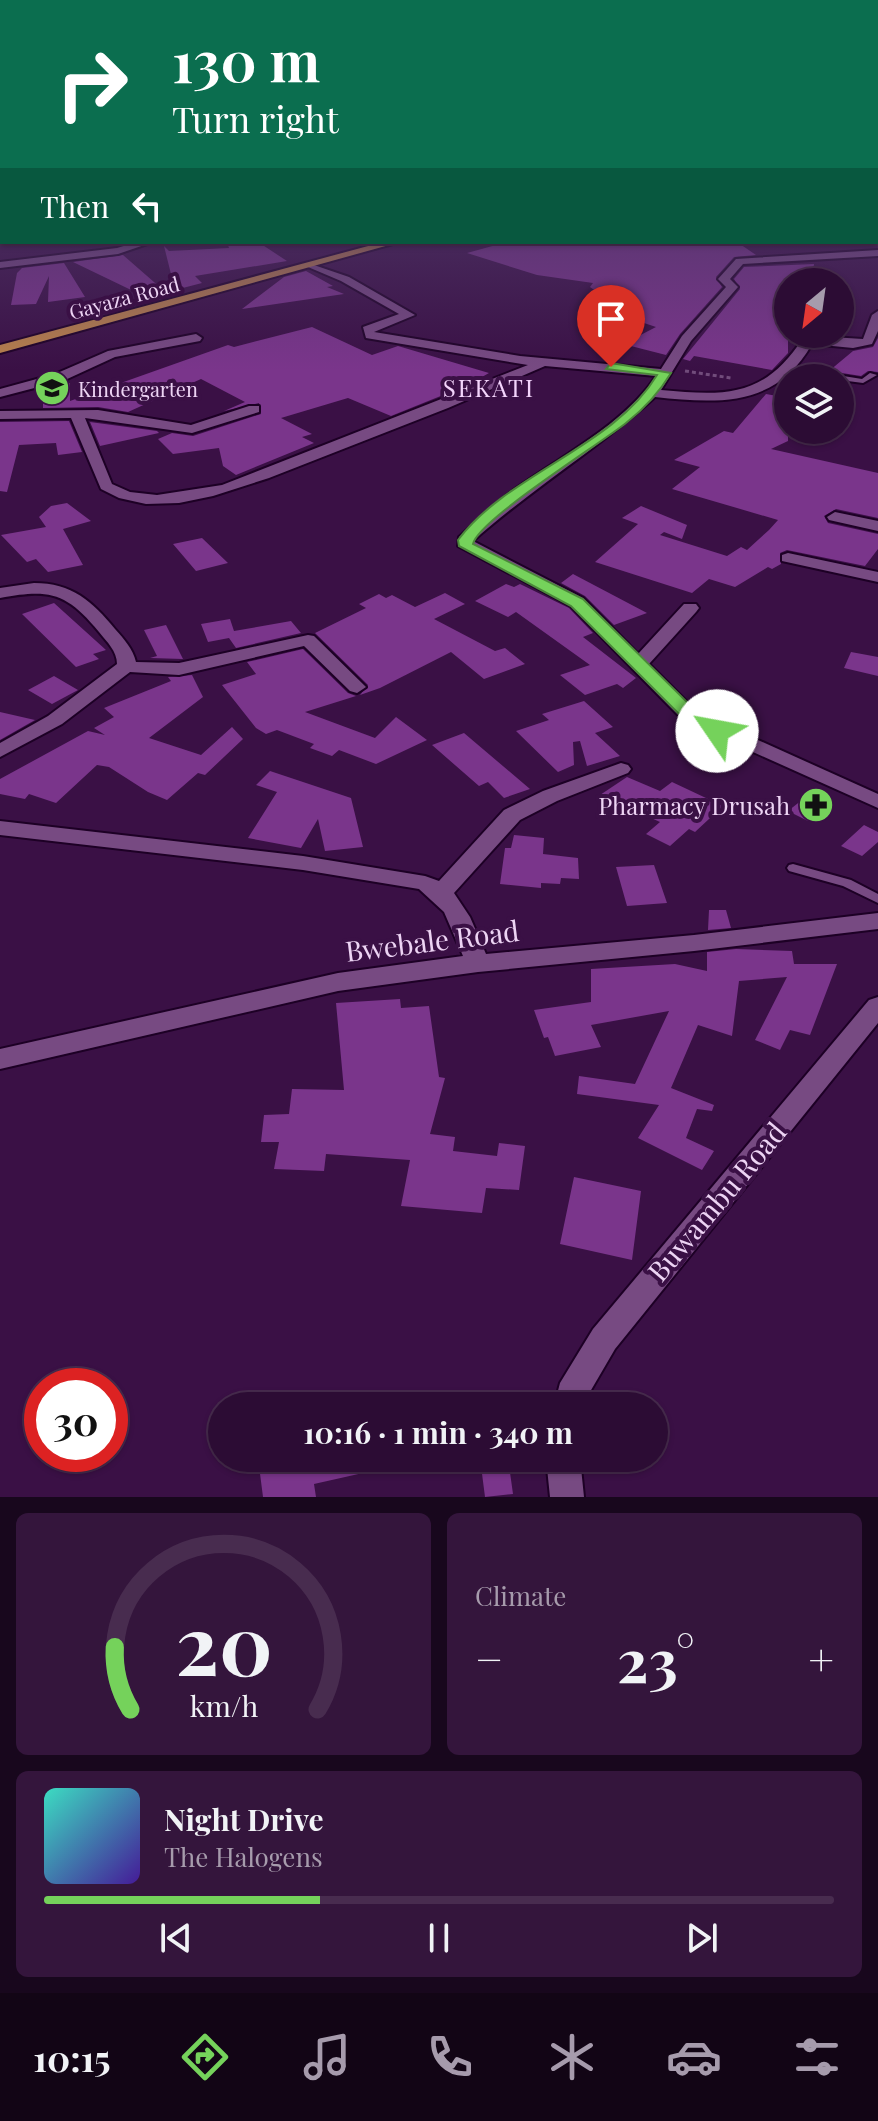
<!DOCTYPE html>
<html lang="en">
<head>
<meta charset="utf-8">
<style>
  body { margin:0; font-family:"Playfair Display",serif; background:#34153c; color:#f1f3f6; height:100vh; display:flex; flex-direction:column; font-size:30px; white-space:nowrap }
  * { box-sizing:border-box; margin:0 }
  p { font-size:26px; color:#a69bac }
  .icon { flex:none; width:44px; height:44px; fill:none; stroke:currentColor; stroke-width:2; stroke-linecap:round; stroke-linejoin:round }
  .map { position:relative; height:1497px; overflow:hidden }
  .drawer { display:flex; flex-direction:column; gap:16px; padding:16px; background:#18071d; flex:1 }
  .drawer>* { flex:none }
  .banner { position:absolute; left:0px; top:0px; width:878px; height:244px; box-shadow:0 2px 6px #0004,0 0 0 2px #482c4f; background:#0b6e4f; color:#fff; overflow:hidden }
  .needle { width:52px; rotate:209deg }
  .controls { position:absolute; left:774px; top:268px; display:grid; gap:16px }
  .controls a { display:grid; place-items:center; width:80px; height:80px; border-radius:50%; background:#2c0c34; box-shadow:0 2px 6px #0004,0 0 0 2px #482c4f; font-size:40px }
  .speed { position:absolute; left:24px; top:1368px; display:flex; gap:16px; font-size:40px; font-weight:700; text-align:center }
  .speed>* { display:grid; place-content:center; width:104px; height:104px; border-radius:50%; background:#2c0c34; box-shadow:0 2px 6px #0004,0 0 0 2px #482c4f; line-height:1 }
  .speed .limit { border:12px solid #d22; background:#fff; color:#111 }
  .pin { position:absolute; display:grid; place-items:center; width:68px; height:68px; color:#fff; margin:-82px -34px; border-radius:50% 50% 50% 0; rotate:-45deg; box-shadow:0 0 8px #0007 }
  .pin .icon { rotate:45deg }
  .me { position:absolute; width:88px; margin:-44px; rotate:303deg; stroke-linejoin:round; filter:drop-shadow(0 0 6px #0008) }
  .turn { display:flex; align-items:center; gap:28px; height:168px; padding:0 40px; font-size:36px }
  .turn .icon { width:104px; height:104px; stroke-width:2.5 }
  .turn b { display:block; font-size:56px; line-height:68px }
  .then { display:flex; align-items:center; height:76px; padding:0 40px; background:#0003; gap:16px; font-size:30px }
  .big { font-size:60px; font-weight:700; line-height:1.1 }
  .drawer .tile { flex:1; display:flex; flex-direction:column; justify-content:center; gap:12px; min-width:0; padding:0 28px; border-radius:12px; background:#34153c }
  .drawer .dial { align-items:center; gap:0 }
  .dial svg { height:208px; overflow:visible; fill:none; stroke:#482c4f; stroke-width:7; stroke-linecap:round; text-anchor:middle }
  .dial text { fill:#f1f3f6; stroke:none }
  .song { display:flex; align-items:center; gap:24px }
  .cover { width:96px; height:96px; border-radius:12px; background:linear-gradient(135deg,hsl(170 70% 55%),hsl(260 70% 35%)) }
  .played { height:8px; border-radius:4px; background:linear-gradient(90deg,#75d25b 35%,#482c4f 35%) }
  .keys { display:flex; justify-content:space-around; direction:ltr }
  .heat { display:flex; justify-content:space-between; align-items:center; font-size:44px; direction:ltr }
  .drawer .tiles { flex:1; display:grid; gap:16px; grid-template-columns:1fr 1fr }
  .tile:last-child { grid-column:span 2 }
  .trip { position:absolute; left:208px; top:1392px; width:460px; height:80px; border-radius:40px; background:#2c0c34; box-shadow:0 2px 6px #0004,0 0 0 2px #482c4f; font-weight:700; line-height:80px; text-align:center }
  .tab-bar { display:flex; height:128px; justify-content:space-around; align-items:center; background:#120515; color:#a69bac }
  .tab-bar .icon { width:56px; height:56px }
  .tab-bar .on { color:#75d25b }
  .tab-bar b { font-size:36px; color:#f1f3f6 }
  .map>svg:first-child { display:block }
</style>
</head>
<body>
<div class="map">
<svg width="878" height="1497" viewBox="0 0 878 1497">
  <rect width="100%" height="100%" fill="#3a1045"/>
  <path fill="#7a358b" d="M227 242H258L287 261 195 276 202 283 175 290 164 246 169 251 229 248Z
    M507 242H737L756 255 734 257 716 277 722 287 680 334 666 355 623 344 656 327 638 321 590 287 593 283 537 275 467 253Z
    M123 255 170 296 154 301 73 262Z
    M64 263 85 297 48 302 49 276 36 304 11 305 17 273 22 268Z
    M814 264 812 282H788V353L772 370 694 356 690 361 683 359 740 289 734 279 744 267Z
    M306 271 333 286 327 287 344 294 242 309 284 277Z
    M312 327 372 355 398 346 489 373 468 385 391 416 348 398 281 418 312 434 302 437 314 443 236 475 223 466 219 448 173 454 158 439 172 433 193 436 261 414 259 403 224 411 245 402 201 379 128 412 98 407 43 408V389L70 383V401L228 345 234 347Z
    M878 338V372L868 371 861 376 829 371 853 351 873 347Z
    M766 394 788 398V441L771 449 878 473V518L836 509 824 516 828 523 878 534V549L865 566 787 550 780 553 781 564 772 569 768 567 735 587 709 579 692 593 595 562 638 524 622 518 641 506 687 525 682 539 664 532 660 535 727 556 741 547 747 550 769 530 778 520 672 489 700 467 674 460 724 431 733 433Z
    M69 421 82 452 58 455 56 443 19 445 7 492 0 491V422Z
    M90 422 157 431 159 433 100 446Z
    M67 503 91 521 63 529 83 565 48 572 36 559 27 562 1 535 46 527 39 517 51 506Z
    M202 538 228 563 196 571 173 544Z
    M573 574 647 613 614 625 585 596 561 583Z
    M506 584 514 587 520 584 569 608 593 633 583 637 636 678 623 688 617 684 585 695 560 675 590 665 516 612 508 617 475 601Z
    M445 593 465 604 434 619 495 651 505 648 525 664 484 679 451 652 380 688 360 695 368 685 315 633 366 608 359 604 379 594 386 598 392 595 415 607Z
    M54 603 106 650 93 654 99 659 76 667 22 614Z
    M230 619 234 631 291 621 301 633 236 648 229 638 208 642 201 624Z
    M166 625 183 659 150 658 157 656 144 630Z
    M303 649 348 693 356 696 305 712 375 738 396 717 427 740 376 764 339 750 332 756 310 748 314 744 277 730 266 734 256 728 222 685 256 674 247 662Z
    M851 652 878 657V676L844 668Z
    M192 675 203 697 149 738 201 755 232 727 243 739 205 775 198 773 167 800 148 792 109 767 97 765 56 803 29 794 25 799 0 794V779L88 731 105 735 94 728 114 717 104 708 171 681 168 677Z
    M54 676 78 690 52 704 28 690Z
    M584 701 613 727 595 733 620 756 587 766 580 741 573 742 574 765 558 772 516 731 549 720 542 714Z
    M0 712 35 720 0 740Z
    M464 733 530 789 504 798 488 782 479 786 432 745Z
    M270 771 351 798 363 847 325 851 318 819 301 848 248 838 277 792 256 785Z
    M627 777 660 791 672 782 723 806 695 832 689 829 670 846 646 834 660 822 600 795Z
    M807 796 828 807 808 821 788 811Z
    M864 825 878 832V842L862 856 841 846Z
    M514 835 544 838 543 854 578 858 579 879 561 878 560 884 541 883V888L500 884 505 848H511Z
    M654 865 667 903 627 906 616 867Z
    M709 910H726L731 928 708 930Z
    M736 949 792 951 794 964H837L810 1035 790 1030 780 1050 755 1040 787 977 739 981 732 1036 698 1025 671 1088 714 1105 712 1111 697 1109 686 1138 714 1151 702 1170 638 1138 659 1105 577 1094 579 1076 635 1084 669 1011 591 1025 601 1047 555 1056 548 1037 544 1038 534 1010 591 1002V969L675 964 707 971V952Z
    M400 999 401 1008 429 1006 439 1077 445 1078 430 1134 455 1137 453 1151 497 1156 499 1143 525 1146 519 1190 486 1188 482 1213 401 1206 410 1160 326 1154 324 1171 274 1169 279 1142H261L264 1115 289 1114 292 1089 344 1090 336 1003Z
    M574 1177 641 1191 632 1260 560 1244Z
    M258 1458H393L394 1466 314 1484 316 1497H263Z
    M480 1458H508L513 1494 485 1497Z"/>
  <g fill="none" stroke-linecap="round" stroke-linejoin="round">
    <g stroke="#1d0025" stroke-width="4">
      <path id="lane" d="M787 367 862 379 870 373 877 375 863 383 840 380V378H825L785 370 783 369Z
        M793 864 851 880 878 894V903L843 886 789 871 787 868 789 865Z"/>
    </g>
    <g stroke="#1d0025" stroke-width="4">
      <path id="street" d="M876 171 878 172V178L876 177Z
        M2 181V187L0 188V182Z
        M137 242H153L118 254 0 268V262L117 248Z
        M878 250V256L743 264 730 279 738 287 691 341 661 390C726 396 764 398 803 338L815 336 863 339 872 315 878 311V331L872 344 853 348 812 344C776 407 720 404 655 397 598 449 531 489 473 541L583 598 638 654 684 604H696L699 608 696 612 649 664 698 713 878 794V808L684 721 571 606 458 546 459 537C476 522 493 505 511 492 557 459 626 423 656 376L545 366 448 408 269 478 213 496 179 503 146 504 119 498 101 489 71 418 0 419V411L98 410 191 425 249 406H259V412L192 433 85 418 112 484 130 492 157 495 222 485 528 365 366 338 363 327 399 314 341 281 308 267V263L349 277 415 315 374 332 520 356 661 369 682 336 726 287 718 279 736 259Z
        M196 334 202 338 200 341 115 357 65 380 0 397V389L55 374 108 351Z
        M835 512 878 521V531L829 520 827 517Z
        M788 553 878 572V582L782 561V555Z
        M34 583C72 583 92 601 115 629 124 639 133 649 136 662L179 663 308 635 314 636 366 687 357 693 350 691 304 646 179 675 130 672 62 724 0 757V743L48 716 117 664C117 651 107 642 99 632 66 592 49 589 0 598V588Z
        M621 763 628 765 631 769 628 773 557 801 520 820 454 893 470 917 486 954 694 935 878 913V929L694 951 478 972 338 991 0 1069V1049L338 973 463 956 444 912 419 889 303 870 0 835V821L303 856 425 876 439 881 504 810 543 791Z"/>
    </g>
    <g stroke="#1d0025" stroke-width="4">
      <path id="secondary" d="M878 997V1023L615 1349 587 1397 586 1406H554L560 1383 593 1329 869 1000Z
        M546 1458H580L584 1497H550Z"/>
    </g>
    <g stroke="#1d0025" stroke-width="4">
      <path id="primary" d="M383 242H400L0 353V345Z"/>
    </g>
    <path stroke="#714c7b" stroke-width="3" stroke-dasharray="4 3" stroke-linecap="butt" d="M685 371 731 378"/>
    <use href="#lane" fill="#774a82" fill-rule="evenodd"/>
    <use href="#street" fill="#774a82" fill-rule="evenodd"/>
    <use href="#secondary" fill="#774a82" fill-rule="evenodd"/>
    <use href="#primary" fill="#ba824b" fill-rule="evenodd"/>
  </g>
  <linearGradient id="sky" x2="0" y2="1"><stop stop-color="#200926"/><stop offset="0.43" stop-color="#4f3768"/><stop offset="1" stop-color="#4f3768" stop-opacity="0"/></linearGradient>
  <rect width="878" height="370" fill="url(#sky)"/>
  <path fill="#75d25b" stroke="#4c883b" stroke-width="2" d="M611 363 671 373C659 393 645 408 626 423 600 444 478 520 473 544L583 599 698 713 723 727V734H710L685 720 571 606 459 546 458 540C508 473 614 447 657 375L606 369Z"/>
  <defs>
    <g id="school-disc" transform="scale(1.8)"><circle r="9.5" fill="#75d25b" stroke="#3a1045"/><path d="M0-5L7-2L0 1L-7-2ZM-4 1L0 2.5L4 1V4Q0 6-4 4Z" fill="#111"/></g>
    <g id="pharmacy-disc" transform="scale(1.8)"><circle r="9.5" fill="#75d25b" stroke="#3a1045"/><path d="M-2-6h4v4h4v4h-4v4h-4v-4h-4v-4h4Z" fill="#111"/></g>
  </defs>
  <g fill-rule="evenodd">
    <use href="#school-disc" x="52" y="388"/>
    <use href="#pharmacy-disc" x="816" y="805"/>
  </g>
  <g text-anchor="middle" dominant-baseline="central" stroke-width="8" stroke-linejoin="round" paint-order="stroke">
    <g font-size="20" fill="#edd4f4" stroke="#3a1045">
      <text transform="translate(124 297) rotate(-15)">Gayaza Road</text>
    </g>
    <g font-size="20" fill="#edd4f4" stroke="#3a1045" text-anchor="start">
      <text x="78" y="388">Kindergarten</text>
    </g>
    <g font-size="24" letter-spacing="2" fill="#f4d5fc" stroke="#3a1045">
      <text x="489" y="387">SEKATI</text>
    </g>
    <g font-size="24" fill="#edd4f4" stroke="#3a1045" text-anchor="end">
      <text x="790" y="805">Pharmacy Drusah</text>
    </g>
    <g font-size="28" fill="#edd4f4" stroke="#3a1045">
      <text transform="translate(432 940) rotate(-7)">Bwebale Road</text>
      <text transform="translate(716 1201) rotate(-50)">Buwambu Road</text>
    </g>
  </g>
</svg>
<div class="controls">
<a><svg class="needle" viewBox="-14 -14 28 28"><path d="M0-13l5 13h-10z" fill="#e53935"/><path d="M0 13l5-13h-10z" fill="#a69bac"/></svg></a>
<a><svg class="icon" aria-label="layers" viewBox="0 0 24 24"><path d="M12 4l9 5-9 5-9-5zM3 14l9 5 9-5"/></svg></a>
</div>
<div class="speed"><div class="limit">30</div></div>
<div class="pin" style="left:611px;top:367px;background:#d93025"><svg class="icon" aria-label="arrive" viewBox="0 0 24 24"><path d="M6 21V4h12l-3 4 3 4H6"/></svg></div>
<svg class="me" style="left:717px;top:731px" viewBox="-20 -20 40 40"><circle r="19" fill="#fff"/><path d="M0-13L10 11 0 6-10 11z" fill="#75d25b"/></svg>
<div class="trip">10:16 · 1 min · 340 m</div>
<div class="banner">
<div class="turn"><svg class="icon" aria-label="right" viewBox="0 0 24 24"><path d="M7 20v-9h11M14 6l5 5-5 5"/></svg><div><b>130 m</b>Turn right</div></div>
<div class="then">Then<svg class="icon" aria-label="left" viewBox="0 0 24 24"><path d="M17 20v-9H6M10 6l-5 5 5 5"/></svg></div>
</div>
</div>
<section class="drawer">
<div class="tiles">
<div class="tile dial"><svg viewBox="0 0 100 80">
<path d="M14 69A42 42 0 1 1 86 69"/>
<path d="M14 69A42 42 0 0 1 8 45" stroke="#75d25b"/>
<text x="50" y="56" font-size="32" font-weight="700">20</text>
<text x="50" y="72" font-size="11">km/h</text>
</svg></div>
<div class="tile"><p>Climate</p>
<div class="heat"><a>−</a><b class="big">23°</b><a>+</a></div>
</div>
<div class="tile">
<div class="song"><i class="cover"></i><div><b>Night Drive</b><p>The Halogens</p></div></div>
<div class="played"></div>
<div class="keys"><svg class="icon" aria-label="previous" viewBox="0 0 24 24"><path d="M18 5L8 12l10 7zM5 5v14"/></svg><svg class="icon" aria-label="pause" viewBox="0 0 24 24"><path d="M8 5v14M16 5v14"/></svg><svg class="icon" aria-label="next" viewBox="0 0 24 24"><path d="M6 5l10 7-10 7zM19 5v14"/></svg></div>
</div>
</div>
</section>
<nav class="tab-bar">
<b>10:15</b>
<svg class="icon on" aria-label="directions" viewBox="0 0 24 24"><path d="M12 3l9 9-9 9-9-9zM9 14v-3h6M13 9l2 2-2 2"/></svg>
<svg class="icon" aria-label="music" viewBox="0 0 24 24"><path d="M9 18V5l10-2v13"/><circle cx="6" cy="18" r="3"/><circle cx="16" cy="16" r="3"/></svg>
<svg class="icon" aria-label="phone" viewBox="0 0 24 24"><path d="M5 4h4l2 5-3 2q2 4 5 5l2-3 5 2v4C11 20 4 13 5 4z"/></svg>
<svg class="icon" aria-label="climate" viewBox="0 0 24 24"><path d="M12 3v18M4 7l16 10M4 17L20 7"/></svg>
<svg class="icon" aria-label="car" viewBox="0 0 24 24"><path d="M5 17H2v-5l4-1 3-4h7l3 4 3 1v5h-3M9 17h6M6 11h13"/><circle cx="7" cy="17" r="2"/><circle cx="17" cy="17" r="2"/></svg>
<svg class="icon" aria-label="filters" viewBox="0 0 24 24"><path d="M4 7h16M4 17h16"/><circle cx="9" cy="7" r="2"/><circle cx="15" cy="17" r="2"/></svg>
</nav>
</body>
</html>
